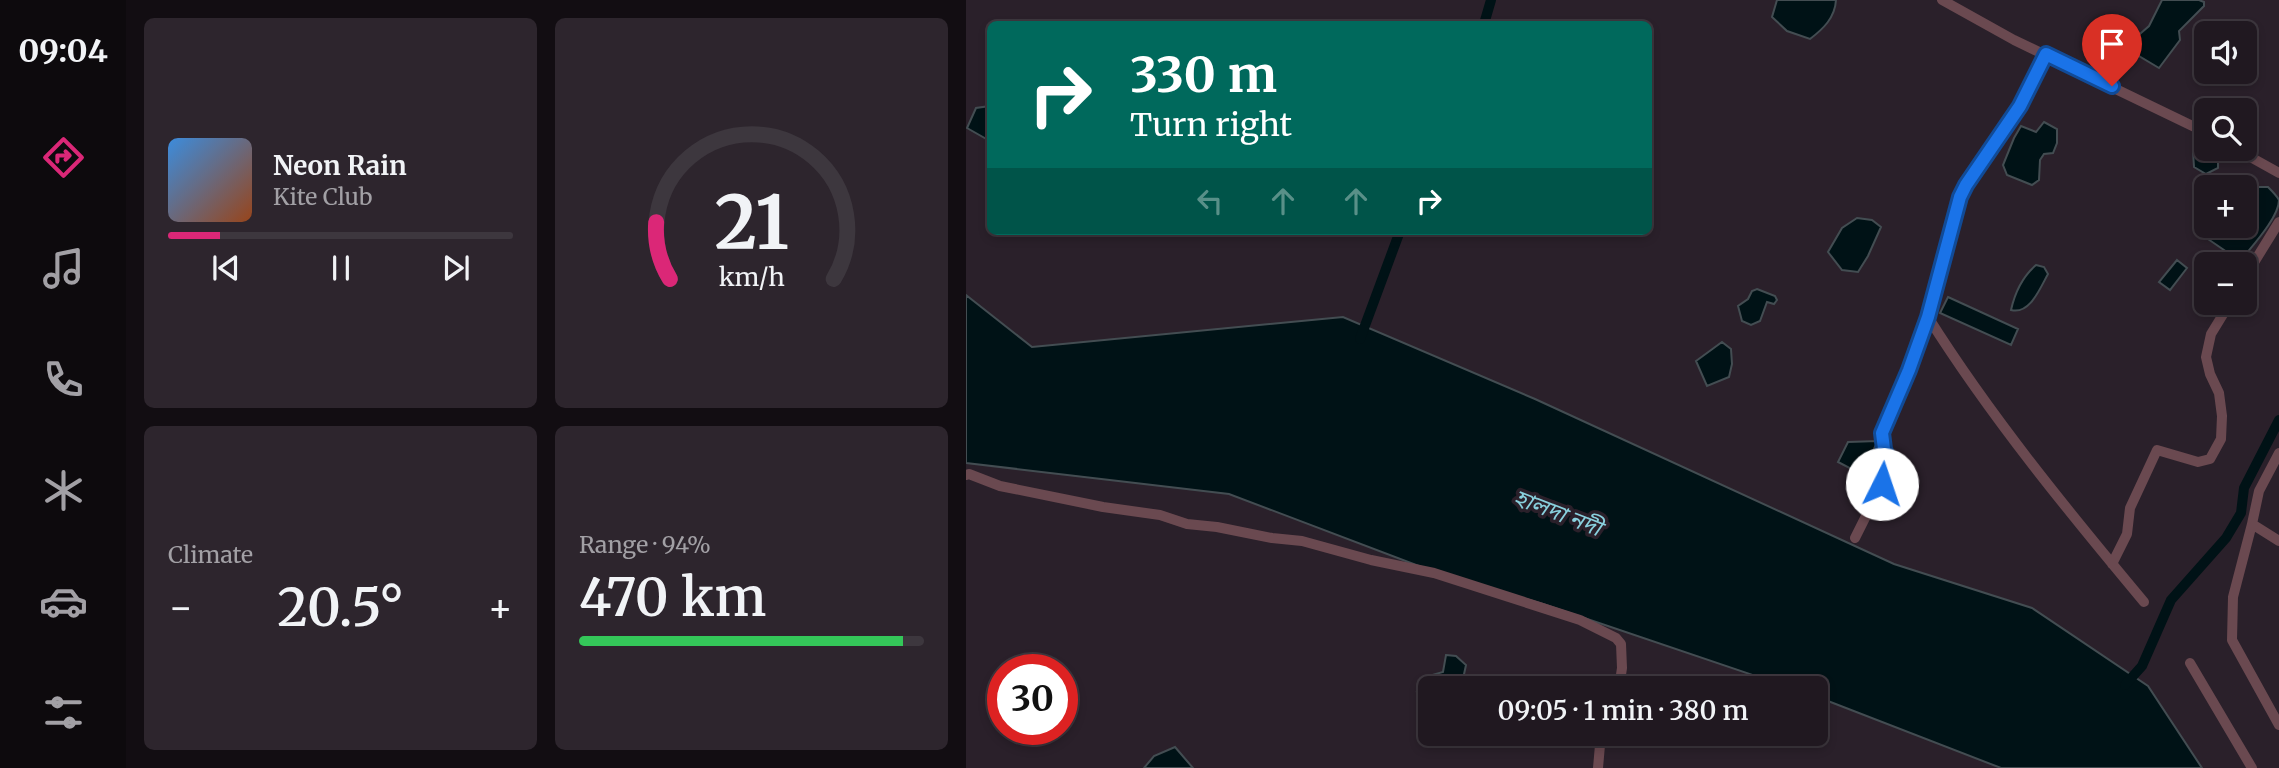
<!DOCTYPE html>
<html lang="en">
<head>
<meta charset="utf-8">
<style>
  body { margin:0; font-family:Merriweather,"Noto Sans Bengali",serif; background:#2d252d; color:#f1f3f6; height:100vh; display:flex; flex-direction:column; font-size:26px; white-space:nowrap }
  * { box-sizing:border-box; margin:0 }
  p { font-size:23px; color:#a2a0a5 }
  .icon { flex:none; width:38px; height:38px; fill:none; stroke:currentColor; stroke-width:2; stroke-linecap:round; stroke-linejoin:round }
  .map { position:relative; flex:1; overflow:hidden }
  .drawer { display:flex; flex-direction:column; gap:18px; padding:18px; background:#120d12; width:840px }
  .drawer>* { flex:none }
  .guide { position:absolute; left:21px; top:21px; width:665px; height:214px; border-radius:10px; box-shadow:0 4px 10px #0003,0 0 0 2px #3d373e; background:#00695c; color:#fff; overflow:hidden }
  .controls { position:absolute; left:1228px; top:21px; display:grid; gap:14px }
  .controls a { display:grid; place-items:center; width:63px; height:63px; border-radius:10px; background:#201820; box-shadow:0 4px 10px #0003,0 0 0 2px #3d373e; font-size:35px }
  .speed { position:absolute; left:21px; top:654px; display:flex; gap:14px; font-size:35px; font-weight:700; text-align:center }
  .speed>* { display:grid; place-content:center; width:91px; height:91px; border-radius:50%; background:#201820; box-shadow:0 4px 10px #0003,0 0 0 2px #3d373e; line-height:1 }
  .speed .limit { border:10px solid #d22; background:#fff; color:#111 }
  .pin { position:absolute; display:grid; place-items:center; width:60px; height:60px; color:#fff; margin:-72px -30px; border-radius:50% 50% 50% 0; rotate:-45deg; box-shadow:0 0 7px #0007 }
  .pin .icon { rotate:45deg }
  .me { position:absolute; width:77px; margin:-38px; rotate:4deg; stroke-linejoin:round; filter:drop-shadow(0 0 5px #0008) }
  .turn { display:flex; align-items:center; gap:24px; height:147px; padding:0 28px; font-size:32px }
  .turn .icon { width:91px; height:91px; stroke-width:2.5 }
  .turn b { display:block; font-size:49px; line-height:60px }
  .lanes { display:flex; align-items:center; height:66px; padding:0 28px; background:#0003; justify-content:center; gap:35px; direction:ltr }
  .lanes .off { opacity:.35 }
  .big { font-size:52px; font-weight:600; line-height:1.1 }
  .drawer .tile { flex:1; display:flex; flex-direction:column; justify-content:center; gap:10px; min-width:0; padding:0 24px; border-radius:10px; background:#2d252d }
  .drawer .dial { align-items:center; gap:0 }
  .dial svg { height:182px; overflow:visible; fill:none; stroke:#3d373e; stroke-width:7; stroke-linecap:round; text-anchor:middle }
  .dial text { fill:#f1f3f6; stroke:none }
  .song { display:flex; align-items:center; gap:21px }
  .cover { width:84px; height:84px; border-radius:10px; background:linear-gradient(135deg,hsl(210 70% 55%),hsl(20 70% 35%)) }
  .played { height:7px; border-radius:4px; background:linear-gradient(90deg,#db2777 15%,#3d373e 15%) }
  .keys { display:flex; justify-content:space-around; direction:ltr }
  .heat { display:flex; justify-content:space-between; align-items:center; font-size:38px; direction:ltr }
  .charge { height:10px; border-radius:5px; background:linear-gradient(90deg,#34c759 94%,#3d373e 0) }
  .drawer .tiles { flex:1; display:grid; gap:18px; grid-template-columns:repeat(2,1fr) }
  .trip { position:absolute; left:452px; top:676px; width:410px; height:70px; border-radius:10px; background:#201820; box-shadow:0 4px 10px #0003,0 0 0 2px #3d373e; font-weight:600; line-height:70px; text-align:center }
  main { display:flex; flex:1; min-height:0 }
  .tab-bar { display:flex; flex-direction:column; width:126px; justify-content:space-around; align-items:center; background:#0d0a0d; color:#a2a0a5 }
  .tab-bar .icon { width:49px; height:49px }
  .tab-bar .active { color:#db2777 }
  .tab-bar b { font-size:32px; color:#f1f3f6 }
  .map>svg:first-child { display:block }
</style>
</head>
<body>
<main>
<nav class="tab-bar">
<b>09:04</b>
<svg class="icon active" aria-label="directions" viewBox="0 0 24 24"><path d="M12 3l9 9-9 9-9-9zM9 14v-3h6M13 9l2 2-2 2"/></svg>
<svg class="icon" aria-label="music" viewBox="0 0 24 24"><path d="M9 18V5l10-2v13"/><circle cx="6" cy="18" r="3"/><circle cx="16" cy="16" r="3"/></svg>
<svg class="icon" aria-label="phone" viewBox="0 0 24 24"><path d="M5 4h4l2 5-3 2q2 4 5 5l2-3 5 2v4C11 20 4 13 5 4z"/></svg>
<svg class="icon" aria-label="climate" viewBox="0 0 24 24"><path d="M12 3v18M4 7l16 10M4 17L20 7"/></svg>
<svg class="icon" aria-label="car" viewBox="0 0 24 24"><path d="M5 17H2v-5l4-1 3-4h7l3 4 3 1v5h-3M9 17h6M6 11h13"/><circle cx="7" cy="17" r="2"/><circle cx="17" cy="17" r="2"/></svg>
<svg class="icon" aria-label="filters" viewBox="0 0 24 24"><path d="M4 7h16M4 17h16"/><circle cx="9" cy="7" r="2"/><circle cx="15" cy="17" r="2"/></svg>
</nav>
<section class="drawer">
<div class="tiles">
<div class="tile">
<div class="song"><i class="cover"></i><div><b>Neon Rain</b><p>Kite Club</p></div></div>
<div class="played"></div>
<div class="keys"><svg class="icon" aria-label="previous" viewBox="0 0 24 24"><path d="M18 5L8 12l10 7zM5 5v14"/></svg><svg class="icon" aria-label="pause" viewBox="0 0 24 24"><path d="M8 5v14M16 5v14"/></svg><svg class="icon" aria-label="next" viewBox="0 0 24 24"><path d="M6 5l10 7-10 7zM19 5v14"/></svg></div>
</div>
<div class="tile dial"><svg viewBox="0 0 100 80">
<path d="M14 69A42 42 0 1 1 86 69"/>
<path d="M14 69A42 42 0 0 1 8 44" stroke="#db2777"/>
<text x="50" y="56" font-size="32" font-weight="700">21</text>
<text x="50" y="72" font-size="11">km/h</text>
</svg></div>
<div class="tile"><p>Climate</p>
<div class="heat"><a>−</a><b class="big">20.5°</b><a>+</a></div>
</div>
<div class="tile"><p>Range · 94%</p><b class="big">470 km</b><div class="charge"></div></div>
</div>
</section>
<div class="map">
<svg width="1313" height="768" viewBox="0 0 1313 768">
  <rect width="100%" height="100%" fill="#2a202a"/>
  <path fill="#001216" stroke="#434d52" stroke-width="2" d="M811 0H870C869 18 857 29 844 39L821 31 806 17Z
    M1196 0H1233L1238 2V6L1213 31 1214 40 1193 68 1163 50 1168 39 1183 26Z
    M24 106V141L1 128 10 108Z
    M1078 122 1091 129V143L1087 153 1078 154 1074 160 1073 180 1066 185 1041 175 1037 165 1048 138 1055 126 1070 132Z
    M1230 143 1241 144V149H1252V168L1240 174 1228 167 1227 152Z
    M1291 187H1302C1305 190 1311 196 1313 200 1313 216 1289 243 1280 254L1261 252 1239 237 1244 226H1279V190Z
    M891 218 906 220 915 227 902 256 892 272 876 270 862 252 876 228Z
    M1211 260 1221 268 1204 290 1193 282Z
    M1070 265 1078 267 1082 274C1074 288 1064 315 1045 310 1049 292 1056 277 1070 265Z
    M791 289 809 296 811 300 808 304 801 302 794 321 785 325 776 321 772 306 782 299 786 291Z
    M0 295 66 347 377 317 569 399 928 564 1066 608 1182 686 1236 768H1035L849 696V688H825L577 604 466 571 263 494 0 463Z
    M982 297 1052 329 1045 345 974 313Z
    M756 342 765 349 766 364 763 377 741 386 730 361Z
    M912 441 895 474 872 462 882 442Z
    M480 655 490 656 500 665 495 688H464V707L451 692 457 688 466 675 477 672Z
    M209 747 227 768H178L188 756Z"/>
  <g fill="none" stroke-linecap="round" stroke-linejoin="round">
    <path stroke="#001216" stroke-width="10" d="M518 24 525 0
      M394 339 434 231
      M1159 685 1176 666 1205 600 1260 538 1275 513 1278 488 1313 420"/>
    <path stroke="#6a4950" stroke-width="10" d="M976 0 1048 40 1241 133
      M1081 54 1053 106 1000 185 994 197 962 317C1025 417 1102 511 1178 602
      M1270 149 1313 173
      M1279 277 1313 222
      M1313 453 1293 491 1286 524 1313 541
      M0 475 3 474 34 486 137 507 194 515 221 524 251 527 306 538 336 541 405 560 468 573 614 620 650 638 655 644 656 668 653 688
      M1286 524 1267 597 1266 640 1313 725
      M889 538 916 484 921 457 918 449 916 434 943 370 962 317
      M1146 564 1161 534 1164 508 1191 450 1232 462 1244 459 1255 439 1256 416 1253 393 1244 374 1240 357 1245 334 1264 303
      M1224 663 1286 768
      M632 768 634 745 638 733"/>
  </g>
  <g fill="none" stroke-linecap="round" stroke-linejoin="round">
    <g stroke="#114b97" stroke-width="18">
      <path id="route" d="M916 484 921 457 918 449 916 433 943 370 962 317 994 197 1000 185 1054 106 1080 54 1146 86"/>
    </g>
    <use href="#route" stroke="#1a73e8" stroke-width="12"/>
  </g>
  <g text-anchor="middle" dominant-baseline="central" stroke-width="7" stroke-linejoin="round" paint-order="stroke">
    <g font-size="23" font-style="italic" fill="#89d0dd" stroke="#2a202a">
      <text transform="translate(592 512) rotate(21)">হালদা নদী</text>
    </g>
  </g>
</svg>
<div class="controls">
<a><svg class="icon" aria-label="sound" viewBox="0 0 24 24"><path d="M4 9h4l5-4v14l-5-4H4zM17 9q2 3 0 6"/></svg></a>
<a><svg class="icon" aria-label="search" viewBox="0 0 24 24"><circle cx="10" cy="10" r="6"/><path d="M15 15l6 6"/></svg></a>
<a>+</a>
<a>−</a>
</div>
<div class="speed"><div class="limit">30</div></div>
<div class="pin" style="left:1146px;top:86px;background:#d93025"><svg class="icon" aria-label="arrive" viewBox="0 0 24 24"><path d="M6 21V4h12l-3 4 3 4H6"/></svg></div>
<svg class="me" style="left:916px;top:484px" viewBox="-20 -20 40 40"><circle r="19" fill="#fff"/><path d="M0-13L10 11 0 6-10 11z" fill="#1a73e8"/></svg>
<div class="trip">09:05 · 1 min · 380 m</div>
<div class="guide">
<div class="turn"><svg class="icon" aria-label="right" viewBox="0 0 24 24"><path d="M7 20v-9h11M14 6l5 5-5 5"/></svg><div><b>330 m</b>Turn right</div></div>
<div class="lanes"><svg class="icon off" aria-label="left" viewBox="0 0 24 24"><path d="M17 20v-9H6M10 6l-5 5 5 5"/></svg><svg class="icon off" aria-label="ahead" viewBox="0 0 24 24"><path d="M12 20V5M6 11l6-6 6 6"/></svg><svg class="icon off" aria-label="ahead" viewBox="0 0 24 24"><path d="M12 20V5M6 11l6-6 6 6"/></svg><svg class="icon" aria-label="right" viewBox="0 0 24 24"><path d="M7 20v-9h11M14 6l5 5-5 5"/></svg></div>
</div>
</div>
</main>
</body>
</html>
